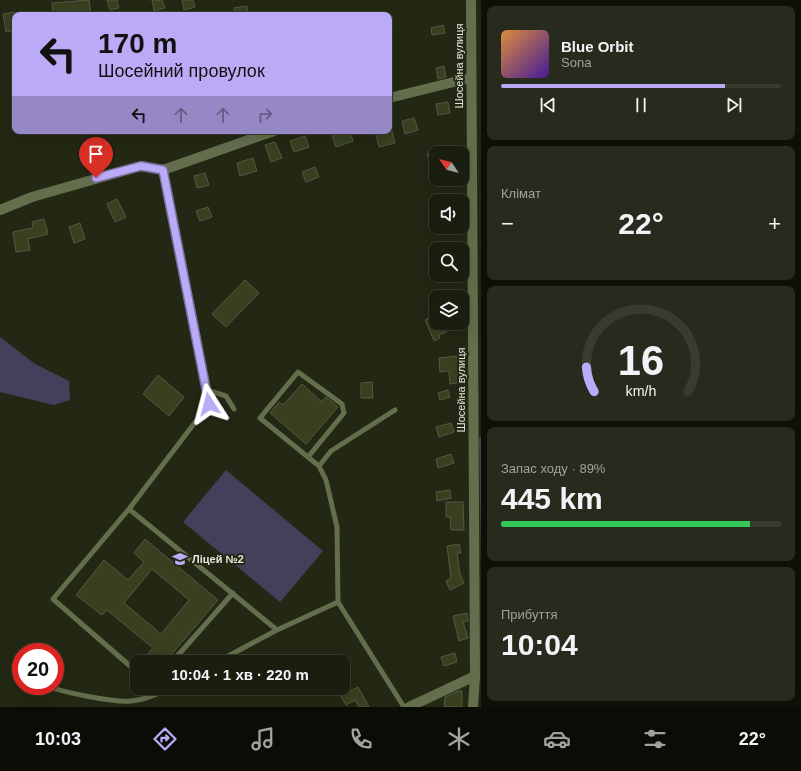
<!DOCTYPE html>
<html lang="uk">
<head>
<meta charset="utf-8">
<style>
  body { margin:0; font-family:Arial,sans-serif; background:#272b1d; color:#f1f3f6; height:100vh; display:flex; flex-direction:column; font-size:15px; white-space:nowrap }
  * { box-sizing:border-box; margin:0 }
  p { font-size:13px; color:#9fa29e }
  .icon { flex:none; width:22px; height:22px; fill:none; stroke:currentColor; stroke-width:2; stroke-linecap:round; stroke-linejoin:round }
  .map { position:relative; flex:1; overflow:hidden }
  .panel { display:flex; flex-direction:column; gap:6px; padding:6px; background:#0e1008; width:320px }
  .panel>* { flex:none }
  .banner { position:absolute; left:12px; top:12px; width:380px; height:122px; border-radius:8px; box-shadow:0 4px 16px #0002,0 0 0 1px #383c2f; background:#bbaaf6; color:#111; overflow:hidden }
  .needle { width:26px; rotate:305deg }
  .buttons { position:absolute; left:429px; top:146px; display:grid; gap:8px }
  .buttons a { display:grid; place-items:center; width:40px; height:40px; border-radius:8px; background:#1a1e0f; box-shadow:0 4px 16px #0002,0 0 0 1px #383c2f; font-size:20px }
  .speed { position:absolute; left:12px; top:643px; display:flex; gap:8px; font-size:20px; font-weight:700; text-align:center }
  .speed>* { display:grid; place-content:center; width:52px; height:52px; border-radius:50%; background:#1a1e0f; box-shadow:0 4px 16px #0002,0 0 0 1px #383c2f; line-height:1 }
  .speed .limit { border:6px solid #d22; background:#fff; color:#111 }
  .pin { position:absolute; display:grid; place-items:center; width:34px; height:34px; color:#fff; margin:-41px -17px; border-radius:50% 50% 50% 0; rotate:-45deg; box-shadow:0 0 4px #0007 }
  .pin .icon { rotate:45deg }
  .me { position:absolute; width:44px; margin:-22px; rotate:351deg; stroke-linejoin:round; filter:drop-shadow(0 0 3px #0008) }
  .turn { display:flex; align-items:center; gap:14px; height:84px; padding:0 20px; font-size:18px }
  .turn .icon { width:52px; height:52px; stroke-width:2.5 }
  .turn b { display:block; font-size:28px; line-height:34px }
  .lanes { display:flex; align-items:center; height:38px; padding:0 20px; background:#0003; justify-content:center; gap:20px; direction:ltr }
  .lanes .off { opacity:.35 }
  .big { font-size:30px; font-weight:800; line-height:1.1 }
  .panel .widget { flex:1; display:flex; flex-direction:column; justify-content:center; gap:6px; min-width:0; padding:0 14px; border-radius:8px; background:#272b1d }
  .panel .dial { align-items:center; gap:0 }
  .dial svg { height:104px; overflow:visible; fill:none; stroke:#383c2f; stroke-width:7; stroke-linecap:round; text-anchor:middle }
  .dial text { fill:#f1f3f6; stroke:none }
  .song { display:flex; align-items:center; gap:12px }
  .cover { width:48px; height:48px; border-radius:6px; background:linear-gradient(135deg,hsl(30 70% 55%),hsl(260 70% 35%)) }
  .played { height:4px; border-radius:2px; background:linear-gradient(90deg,#bbaaf6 80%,#383c2f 80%) }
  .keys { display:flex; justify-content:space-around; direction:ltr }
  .heat { display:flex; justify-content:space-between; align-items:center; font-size:22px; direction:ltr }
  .charge { height:6px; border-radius:3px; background:linear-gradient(90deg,#34c759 89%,#383c2f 0) }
  .trip { position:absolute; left:130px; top:655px; width:220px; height:40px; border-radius:8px; background:#1a1e0f; box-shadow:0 4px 16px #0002,0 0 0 1px #383c2f; font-weight:800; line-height:40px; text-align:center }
  .tabs { display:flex; height:64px; justify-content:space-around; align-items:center; background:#0a0c06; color:#9fa29e }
  .tabs .icon { width:28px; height:28px }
  .tabs .active { color:#bbaaf6 }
  .tabs b { font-size:18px; color:#f1f3f6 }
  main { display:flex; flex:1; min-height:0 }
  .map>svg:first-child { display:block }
</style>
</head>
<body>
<main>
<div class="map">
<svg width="481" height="707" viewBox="0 0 481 707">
  <rect width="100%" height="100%" fill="#232814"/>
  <path fill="#463f5c" d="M0 337 35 364 69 381 70 400 54 405 0 392Z
    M481 437V562L479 438Z
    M226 470 323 551 280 602 183 522Z"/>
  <path fill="#384020" stroke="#535943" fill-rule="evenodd" d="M89 0 91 15H53L52 3Z
    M107 0H117L119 8 110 10Z
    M152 0H162L165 8 154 11Z
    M182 0H193L195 7 184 10Z
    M247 6 248 15H235L234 8Z
    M15 12V30L6 32 3 14Z
    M443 25 445 33 432 35 431 28Z
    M444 66 446 77 438 79 436 68Z
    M448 102 450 113 438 115 436 104Z
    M414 118 418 130 405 134 402 121Z
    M342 131H350L353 141 336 147 332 135Z
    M392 131 395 143 379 147 376 135Z
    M305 136 309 147 294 152 290 141Z
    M275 142 282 158 271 162 265 145Z
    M436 151V177H435L427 154Z
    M253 158 257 171 240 176 237 163Z
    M315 167 319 177 306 182 302 172Z
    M205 173 209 185 197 188 194 176Z
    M117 199 126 217 115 222 107 204Z
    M208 207 212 217 200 221 196 211Z
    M44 219 48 234 28 239 30 250 16 252 13 232 33 228 32 222Z
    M80 223 85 239 74 243 69 227Z
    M245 280 259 293 226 327 212 314Z
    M432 317 435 327 443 324 446 332 439 335 440 338 434 341 425 320Z
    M457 356 459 374H463L464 382 450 384 449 371 440 372 439 358Z
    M158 375 184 397 169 416 143 394Z
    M372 382 373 398H361V383Z
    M302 384 322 402 326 397 338 407 306 444 270 413 279 402 283 405Z
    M448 390 450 397 440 400 438 393Z
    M451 423 454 432 439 437 436 427Z
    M451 454 454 463 438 468 436 459Z
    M450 490 451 498 437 501 436 492Z
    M446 502H463L464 530H451L450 517H446Z
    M145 539 218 600 165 662H141L153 648 107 610 102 615 76 595 104 560 128 580 144 562 134 553ZM152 569 189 600 161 634 124 603Z
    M459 544 461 553H457L460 574 464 583 450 590 446 581 451 578 447 546Z
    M467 613 468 621 463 622 468 638 459 641 453 616Z
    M455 653 457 662 444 666 441 657Z
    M358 687 369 707H359L355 700 346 705 341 696Z
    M458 691H462V707H444L445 697Z"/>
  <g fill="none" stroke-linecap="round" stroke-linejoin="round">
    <path stroke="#646d4c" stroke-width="5" d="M163 170 207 390 226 396 234 409
      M308 457 344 413 342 404 298 372 260 418 319 466 326 480 337 527 338 602 404 707
      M319 466 331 451 395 410
      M129 509 209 404 207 390
      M172 662 233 593
      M217 662 277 630 338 602
      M137 672 53 599 129 509 277 630
      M18 674 21 676
      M46 686C63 692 114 703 131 701 143 700 158 694 169 688"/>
    <path stroke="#646d4c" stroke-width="10" d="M389 98 470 78
      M0 210 32 197 141 166 163 170 274 131
      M409 707 475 676"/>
    <path stroke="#646d4c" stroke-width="10" d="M471 0 475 676 473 707"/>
  </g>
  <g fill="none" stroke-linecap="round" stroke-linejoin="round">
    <g stroke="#7a6ea0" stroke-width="10">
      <path id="route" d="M96 178 141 166 163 170 209 404"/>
    </g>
    <use href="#route" stroke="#bbaaf6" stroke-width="7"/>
  </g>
  <defs>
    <g id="school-bare" transform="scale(1.2)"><path d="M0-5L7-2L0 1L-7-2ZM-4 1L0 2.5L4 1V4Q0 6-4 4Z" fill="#bbaaf6" stroke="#232814" stroke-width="2.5" paint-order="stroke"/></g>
  </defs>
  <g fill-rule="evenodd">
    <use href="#school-bare" x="180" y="559"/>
  </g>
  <g text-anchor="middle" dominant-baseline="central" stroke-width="4" stroke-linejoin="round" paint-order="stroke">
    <g font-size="11" fill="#e4e8db" stroke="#232814">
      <text transform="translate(459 66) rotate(-90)">Шосейна вулиця</text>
      <text transform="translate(461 390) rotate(-90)">Шосейна вулиця</text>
    </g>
    <g font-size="11" font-weight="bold" fill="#e4e8db" stroke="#232814" text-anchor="start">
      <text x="192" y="559">Ліцей №2</text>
    </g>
  </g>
</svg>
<div class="buttons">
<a><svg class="needle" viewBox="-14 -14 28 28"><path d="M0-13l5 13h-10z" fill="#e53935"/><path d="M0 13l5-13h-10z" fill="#9fa29e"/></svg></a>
<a><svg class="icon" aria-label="sound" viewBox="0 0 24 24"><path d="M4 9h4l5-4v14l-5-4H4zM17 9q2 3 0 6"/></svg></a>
<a><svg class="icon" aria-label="search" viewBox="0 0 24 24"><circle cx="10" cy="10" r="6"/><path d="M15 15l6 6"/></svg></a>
<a><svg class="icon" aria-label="layers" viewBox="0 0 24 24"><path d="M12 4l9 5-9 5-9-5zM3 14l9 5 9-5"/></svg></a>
</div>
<div class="speed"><div class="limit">20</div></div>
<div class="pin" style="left:96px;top:178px;background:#d93025"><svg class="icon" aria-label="arrive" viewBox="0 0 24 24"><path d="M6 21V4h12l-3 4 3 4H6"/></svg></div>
<svg class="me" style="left:209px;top:404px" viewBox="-20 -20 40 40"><path d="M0-17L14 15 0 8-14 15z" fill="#bbaaf6" stroke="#fff" stroke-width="4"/></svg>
<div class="trip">10:04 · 1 хв · 220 m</div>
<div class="banner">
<div class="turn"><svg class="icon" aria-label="left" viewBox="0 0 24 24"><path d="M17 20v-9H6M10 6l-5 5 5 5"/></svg><div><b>170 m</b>Шосейний провулок</div></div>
<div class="lanes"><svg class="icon" aria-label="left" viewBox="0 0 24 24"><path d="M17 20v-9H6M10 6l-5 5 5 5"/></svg><svg class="icon off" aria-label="ahead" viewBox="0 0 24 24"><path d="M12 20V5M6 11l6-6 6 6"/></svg><svg class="icon off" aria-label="ahead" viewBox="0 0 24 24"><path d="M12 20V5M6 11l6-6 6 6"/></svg><svg class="icon off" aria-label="right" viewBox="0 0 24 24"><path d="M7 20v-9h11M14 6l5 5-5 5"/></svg></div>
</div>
</div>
<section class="panel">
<div class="widget">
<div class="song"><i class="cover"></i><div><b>Blue Orbit</b><p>Sona</p></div></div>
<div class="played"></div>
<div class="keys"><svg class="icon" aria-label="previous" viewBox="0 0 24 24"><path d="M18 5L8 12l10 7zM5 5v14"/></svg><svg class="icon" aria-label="pause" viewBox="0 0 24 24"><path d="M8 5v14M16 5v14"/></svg><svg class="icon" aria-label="next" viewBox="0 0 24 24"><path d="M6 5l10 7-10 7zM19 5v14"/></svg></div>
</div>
<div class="widget"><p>Клімат</p>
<div class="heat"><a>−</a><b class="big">22°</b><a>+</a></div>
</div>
<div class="widget dial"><svg viewBox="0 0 100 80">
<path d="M14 69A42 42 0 1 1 86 69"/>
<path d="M14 69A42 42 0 0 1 8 50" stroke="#bbaaf6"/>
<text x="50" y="56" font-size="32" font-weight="700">16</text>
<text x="50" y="72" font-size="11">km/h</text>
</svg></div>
<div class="widget"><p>Запас ходу · 89%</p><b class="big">445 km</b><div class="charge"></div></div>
<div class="widget"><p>Прибуття</p><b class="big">10:04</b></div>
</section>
</main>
<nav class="tabs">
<b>10:03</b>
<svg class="icon active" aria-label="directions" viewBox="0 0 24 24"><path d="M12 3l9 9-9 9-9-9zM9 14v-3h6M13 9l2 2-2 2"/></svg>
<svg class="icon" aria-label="music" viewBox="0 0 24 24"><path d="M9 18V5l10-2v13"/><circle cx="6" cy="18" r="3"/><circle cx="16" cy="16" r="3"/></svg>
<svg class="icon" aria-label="phone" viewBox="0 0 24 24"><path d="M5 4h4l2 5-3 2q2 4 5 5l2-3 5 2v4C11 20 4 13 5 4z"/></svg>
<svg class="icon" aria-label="climate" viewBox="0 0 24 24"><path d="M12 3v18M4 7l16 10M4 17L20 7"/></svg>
<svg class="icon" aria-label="car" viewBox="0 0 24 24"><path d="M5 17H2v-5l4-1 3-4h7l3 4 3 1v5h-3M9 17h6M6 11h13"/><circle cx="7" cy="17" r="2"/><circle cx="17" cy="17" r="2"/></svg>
<svg class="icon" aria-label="filters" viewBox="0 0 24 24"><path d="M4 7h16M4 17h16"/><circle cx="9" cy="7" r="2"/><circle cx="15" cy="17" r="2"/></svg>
<b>22°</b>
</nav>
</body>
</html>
